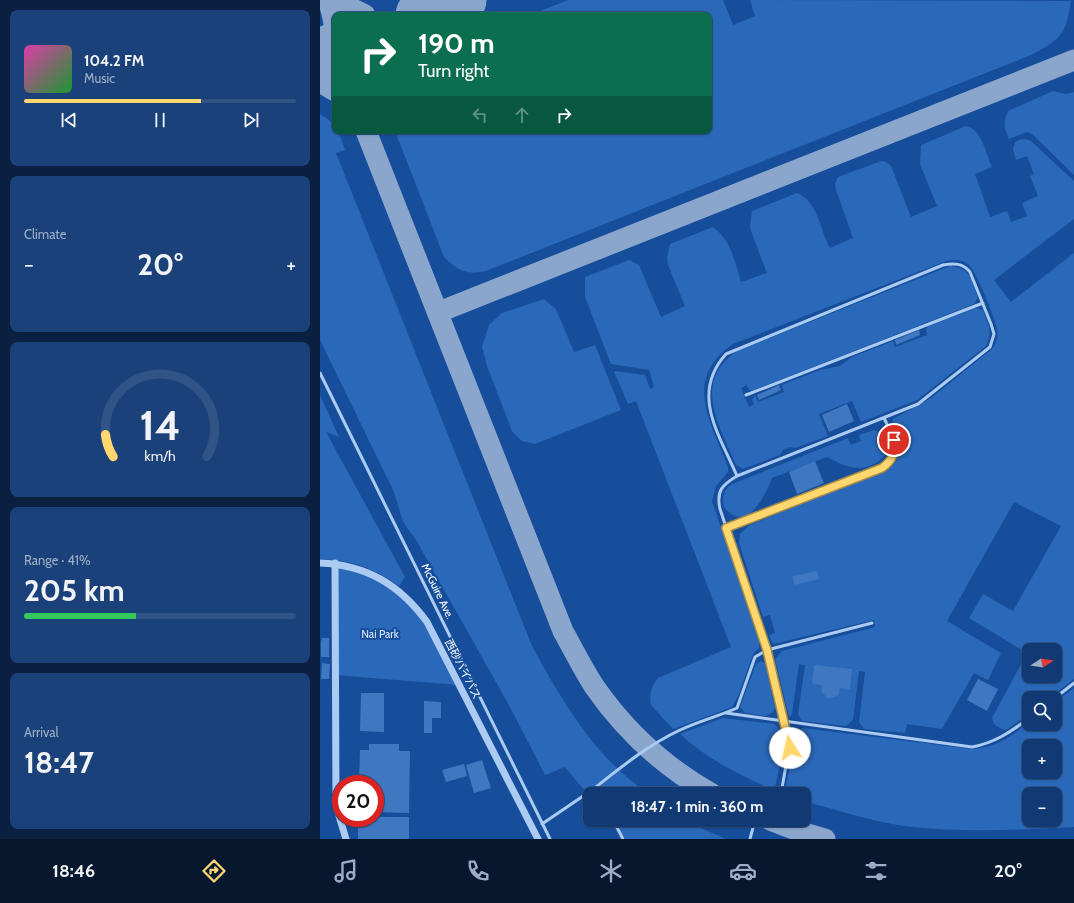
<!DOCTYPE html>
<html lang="en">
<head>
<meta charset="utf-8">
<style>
  body { margin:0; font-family:Cabin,"Noto Sans JP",sans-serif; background:#1a4179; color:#f1f3f6; height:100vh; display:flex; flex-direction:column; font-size:15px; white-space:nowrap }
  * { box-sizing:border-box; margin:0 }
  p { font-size:13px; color:#9cadc5 }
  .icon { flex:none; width:22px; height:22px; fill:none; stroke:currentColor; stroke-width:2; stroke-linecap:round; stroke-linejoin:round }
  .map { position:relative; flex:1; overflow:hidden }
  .side { display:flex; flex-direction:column; gap:10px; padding:10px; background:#092040; width:320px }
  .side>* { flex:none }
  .top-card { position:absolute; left:12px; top:12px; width:380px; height:122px; border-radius:8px; box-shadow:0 1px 3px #0004,0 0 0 1px #305486; background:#0b6e4f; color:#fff; overflow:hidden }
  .needle { width:26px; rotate:78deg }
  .fabs { position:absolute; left:702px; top:643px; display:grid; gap:8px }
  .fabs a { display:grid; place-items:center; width:40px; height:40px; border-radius:8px; background:#113a74; box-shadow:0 1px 3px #0004,0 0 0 1px #305486; font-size:20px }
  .speed { position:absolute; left:12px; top:775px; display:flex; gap:8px; font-size:20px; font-weight:700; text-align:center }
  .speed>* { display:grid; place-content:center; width:52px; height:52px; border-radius:50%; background:#113a74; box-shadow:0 1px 3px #0004,0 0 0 1px #305486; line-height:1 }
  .speed .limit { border:6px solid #d22; background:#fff; color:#111 }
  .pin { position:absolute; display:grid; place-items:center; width:34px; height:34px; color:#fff; margin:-17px; border:2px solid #fff; border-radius:50%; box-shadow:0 1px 4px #0007 }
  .me { position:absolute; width:44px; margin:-22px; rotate:350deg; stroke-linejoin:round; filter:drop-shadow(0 0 3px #0008) }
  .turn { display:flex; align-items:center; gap:14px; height:84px; padding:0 20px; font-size:18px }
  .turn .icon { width:52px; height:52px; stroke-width:2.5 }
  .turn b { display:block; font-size:28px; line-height:34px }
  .lanes { display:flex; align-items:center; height:38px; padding:0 20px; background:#0003; justify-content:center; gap:20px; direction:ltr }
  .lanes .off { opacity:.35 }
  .big { font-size:30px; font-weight:700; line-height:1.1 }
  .side .tile { flex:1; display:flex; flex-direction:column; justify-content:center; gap:6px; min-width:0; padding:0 14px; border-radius:8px; background:#1a4179 }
  .side .dial { align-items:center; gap:0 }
  .dial svg { height:104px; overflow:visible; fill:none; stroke:#305486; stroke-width:7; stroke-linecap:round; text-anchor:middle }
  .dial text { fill:#f1f3f6; stroke:none }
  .song { display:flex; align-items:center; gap:12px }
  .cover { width:48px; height:48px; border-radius:6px; background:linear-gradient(135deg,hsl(320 70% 55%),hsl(130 70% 35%)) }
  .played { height:4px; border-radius:2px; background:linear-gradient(90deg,#ffd76e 65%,#305486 65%) }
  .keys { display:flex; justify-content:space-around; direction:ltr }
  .heat { display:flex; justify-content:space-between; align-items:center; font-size:22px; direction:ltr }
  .charge { height:6px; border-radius:3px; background:linear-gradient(90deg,#34c759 41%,#305486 0) }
  .trip { position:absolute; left:263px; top:787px; width:228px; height:40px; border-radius:8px; background:#113a74; box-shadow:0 1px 3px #0004,0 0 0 1px #305486; font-weight:700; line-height:40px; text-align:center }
  .tabs { display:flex; height:64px; justify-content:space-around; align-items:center; background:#07172e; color:#9cadc5 }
  .tabs .icon { width:28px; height:28px }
  .tabs .on { color:#ffd76e }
  .tabs b { font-size:18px; color:#f1f3f6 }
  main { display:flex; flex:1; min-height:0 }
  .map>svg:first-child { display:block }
</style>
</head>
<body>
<main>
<section class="side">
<div class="tile">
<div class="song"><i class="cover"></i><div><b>104.2 FM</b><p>Music</p></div></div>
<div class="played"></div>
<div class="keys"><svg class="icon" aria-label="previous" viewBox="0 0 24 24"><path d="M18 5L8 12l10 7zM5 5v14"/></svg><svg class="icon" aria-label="pause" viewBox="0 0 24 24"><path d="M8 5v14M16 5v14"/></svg><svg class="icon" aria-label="next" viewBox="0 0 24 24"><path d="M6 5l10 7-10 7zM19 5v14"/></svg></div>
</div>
<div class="tile"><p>Climate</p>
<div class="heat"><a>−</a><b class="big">20°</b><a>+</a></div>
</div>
<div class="tile dial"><svg viewBox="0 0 100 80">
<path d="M14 69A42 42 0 1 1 86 69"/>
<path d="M14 69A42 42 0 0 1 8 52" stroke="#ffd76e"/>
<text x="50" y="56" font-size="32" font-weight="700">14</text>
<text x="50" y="72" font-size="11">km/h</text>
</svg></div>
<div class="tile"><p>Range · 41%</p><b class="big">205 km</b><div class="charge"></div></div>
<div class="tile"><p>Arrival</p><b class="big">18:47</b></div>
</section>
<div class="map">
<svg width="754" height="839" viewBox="0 0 754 839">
  <rect width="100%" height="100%" fill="#174e9b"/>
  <path fill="#2a68b9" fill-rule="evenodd" d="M248 0H403L413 25 435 16 430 0 751 1C746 35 741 39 711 55L166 271C145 275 139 271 124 257L75 131H389V15H210Z
    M733 91 746 94 754 92V175L712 134 707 132 689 139C684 128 683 122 688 111Z
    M0 114C7 119 15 122 15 131L19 133 25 150 16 153 212 646C242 701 276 759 329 794H270V797L245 767 225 775 190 707 96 540 83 522 74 492 0 340Z
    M646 126C662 129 666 154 672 167L655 174 670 217 687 211 691 222 707 216 702 203 718 196 710 176 714 174 707 156 696 160 693 149 695 142C701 139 705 138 711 141L754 181V219L674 280 691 302 754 253V679L729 698H709V713L688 729 683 730 674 724 672 718 707 653 649 618 663 594 693 611 741 526 694 502 627 621 681 653 668 680 654 673 622 729 587 724 585 733 544 729 539 722 545 672 539 671 533 720 526 726 482 721 478 714 485 665 479 664 472 714 469 717 455 659 462 651 555 627 554 620 453 644 449 635 455 633 450 615 443 617 419 543 420 534 430 525 573 465C591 442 568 434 573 419L611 398 672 349C676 343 679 337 677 329 675 318 656 271 649 265 642 259 634 259 626 261L413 344C362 379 391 423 408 467V472L396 486 392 501 439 641V648L433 654 419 694 412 707 353 729 331 705C329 695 331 686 338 678L411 647 316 401 308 404 294 371 325 375 330 389 334 387 329 370 291 364 265 297V277L309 260 319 265 341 317 365 306 348 265 347 258 350 244 393 227C411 240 415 262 421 282L447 273 431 231 430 226 432 211 477 193C498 201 500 230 510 248L533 238 516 190 515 184 518 177 561 161 566 162 571 166 591 217 617 206 600 164 601 145ZM709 650H735V676H709Z
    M630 266C651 268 651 279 658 297L654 304 432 391 429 390 427 385 421 388 429 407 434 404 432 400 435 395 438 402 464 392 462 385 500 370 520 366 532 357 573 341 575 347 607 335 606 329 609 326 656 308 663 310C668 323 674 334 665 347L597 400 541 422 532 401 499 414 508 436 475 448 470 447 463 450 460 455 423 469 416 465C400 426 371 382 417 351Z
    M224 299 236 309 254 352 275 345 301 410 215 444 202 441 192 431 167 366 162 347 169 325 182 313Z
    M0 395 19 437 6 432 85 577 79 586C53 568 32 560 0 559Z
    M554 430C585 440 561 468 539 468 527 468 517 462 507 457L452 478C445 496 427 535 404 507 402 498 403 490 412 484L528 438 531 445 541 441 539 435Z
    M15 563 49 573 96 606 139 685 15 675Z
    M441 661 445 663 455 708 453 712 446 716 425 713 420 707 436 664Z
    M754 688V827C698 830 640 833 584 826 550 821 517 810 484 801V794H467L465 791 473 750 472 737 474 732 482 728 652 749C675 748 692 736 709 722V724H735V702ZM709 746H735V772H709ZM709 794H735V820H709Z
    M403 718 454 724C470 735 458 771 455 788L451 789C418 774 387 759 360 734Z
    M289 820H369L381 828 406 839H306Z"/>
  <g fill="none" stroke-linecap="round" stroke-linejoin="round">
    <path stroke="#8ba6cd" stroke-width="21" d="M20 0 27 6 45 15
      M6 53C19 37 14 18 8 0
      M0 82 15 91
      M46 131 243 631C253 649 263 669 274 686 305 731 346 768 392 794
      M119 312 754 60
      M450 820 481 832 505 839"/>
    <path stroke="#8ba6cd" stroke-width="53" d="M102 15 140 0
      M0 55 15 49"/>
  </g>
  <path fill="#3f77c1" d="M599 330 600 335 576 345 575 340Z
    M459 385 461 390 439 400 437 395Z
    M527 404 534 421 509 432 502 415Z
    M495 461 504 483 477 494 469 472Z
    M497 571 499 579 474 585 473 576Z
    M2 638H9V657H1V643Z
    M2 663 10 664 9 679H1Z
    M494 665 532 669 530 689 520 688 519 695 508 699 501 691 502 685 492 684Z
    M658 679 678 689 667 711 647 700Z
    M41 693H64V732L40 731Z
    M104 701 121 702V718H112V733H104Z
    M49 744H79V751H90L89 813 55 812V784H39L40 750H49Z
    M162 760 171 788 154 793 146 765Z
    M144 764 147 776 126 782 122 770Z
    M55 817H89V839H38V818Z"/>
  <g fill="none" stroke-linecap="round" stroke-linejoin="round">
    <path stroke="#accbf2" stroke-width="3" d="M0 373 230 839
      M426 395 663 303
      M417 476C399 434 370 394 406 354L623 265C634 263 643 263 650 272L671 324 674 334 670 347 598 404 417 476C402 485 396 491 400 509L447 650 469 739V748L461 794
      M406 528 562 467C584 453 573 437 564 418
      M735 698 754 683
      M406 713 652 747C674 743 691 732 709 718
      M272 790C300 768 328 745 360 730 379 721 399 716 417 708L435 657 447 650 552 623
      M293 820 303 839
      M456 822 457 820
      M222 824 272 790 279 791 281 794
      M430 839 435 820"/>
    <path stroke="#accbf2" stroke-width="7" d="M0 563C47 565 80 585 107 622L218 839
      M15 563 16 806 26 839"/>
  </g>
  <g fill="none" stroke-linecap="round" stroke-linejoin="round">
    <g stroke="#a68c48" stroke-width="10">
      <path id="route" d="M470 748 447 650 406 528 562 468C573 460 575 453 574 440"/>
    </g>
    <use href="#route" stroke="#ffd76e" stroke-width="7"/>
  </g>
  <g text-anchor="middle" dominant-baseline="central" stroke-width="4" stroke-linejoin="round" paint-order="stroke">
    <g font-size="11" fill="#fff" stroke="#174e9b">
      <text transform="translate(118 591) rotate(64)">McGuire Ave.</text>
      <text transform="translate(143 669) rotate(63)">西砂バイパス</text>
    </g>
    <g font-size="11" fill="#d4e6fc" stroke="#174e9b">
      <text x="60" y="634">Nai Park</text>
    </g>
  </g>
</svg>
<div class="fabs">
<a><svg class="needle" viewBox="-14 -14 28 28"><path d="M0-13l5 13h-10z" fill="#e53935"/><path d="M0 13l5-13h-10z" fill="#9cadc5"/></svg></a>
<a><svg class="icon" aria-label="search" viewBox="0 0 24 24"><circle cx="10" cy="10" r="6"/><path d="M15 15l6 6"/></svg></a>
<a>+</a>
<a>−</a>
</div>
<div class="speed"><div class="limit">20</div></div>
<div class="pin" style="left:574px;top:440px;background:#d93025"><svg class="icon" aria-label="arrive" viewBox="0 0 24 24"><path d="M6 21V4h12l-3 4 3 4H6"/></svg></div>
<svg class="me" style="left:470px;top:748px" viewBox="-20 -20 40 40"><circle r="19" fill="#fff"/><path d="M0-13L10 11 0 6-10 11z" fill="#ffd76e"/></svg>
<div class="trip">18:47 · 1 min · 360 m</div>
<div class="top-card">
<div class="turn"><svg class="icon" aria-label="right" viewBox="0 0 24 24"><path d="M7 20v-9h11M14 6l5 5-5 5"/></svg><div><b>190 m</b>Turn right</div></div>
<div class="lanes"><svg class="icon off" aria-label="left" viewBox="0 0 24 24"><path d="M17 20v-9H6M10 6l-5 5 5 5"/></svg><svg class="icon off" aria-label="ahead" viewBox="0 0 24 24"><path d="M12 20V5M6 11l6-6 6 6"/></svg><svg class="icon" aria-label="right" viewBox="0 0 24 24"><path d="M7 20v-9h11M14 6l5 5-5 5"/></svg></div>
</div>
</div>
</main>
<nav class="tabs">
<b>18:46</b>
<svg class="icon on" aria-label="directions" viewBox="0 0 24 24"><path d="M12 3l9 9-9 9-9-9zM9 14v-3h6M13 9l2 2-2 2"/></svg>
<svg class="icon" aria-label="music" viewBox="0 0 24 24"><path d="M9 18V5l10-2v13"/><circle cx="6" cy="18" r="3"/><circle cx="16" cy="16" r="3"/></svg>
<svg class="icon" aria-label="phone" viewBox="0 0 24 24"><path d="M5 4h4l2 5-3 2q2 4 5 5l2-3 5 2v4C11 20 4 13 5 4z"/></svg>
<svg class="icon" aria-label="climate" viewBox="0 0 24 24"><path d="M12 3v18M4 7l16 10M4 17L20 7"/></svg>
<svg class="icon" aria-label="car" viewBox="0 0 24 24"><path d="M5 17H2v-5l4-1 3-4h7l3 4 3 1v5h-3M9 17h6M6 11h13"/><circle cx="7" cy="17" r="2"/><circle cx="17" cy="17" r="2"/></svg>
<svg class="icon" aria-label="filters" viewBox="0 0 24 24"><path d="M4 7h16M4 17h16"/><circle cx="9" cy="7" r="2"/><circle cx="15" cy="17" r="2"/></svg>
<b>20°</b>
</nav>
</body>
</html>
